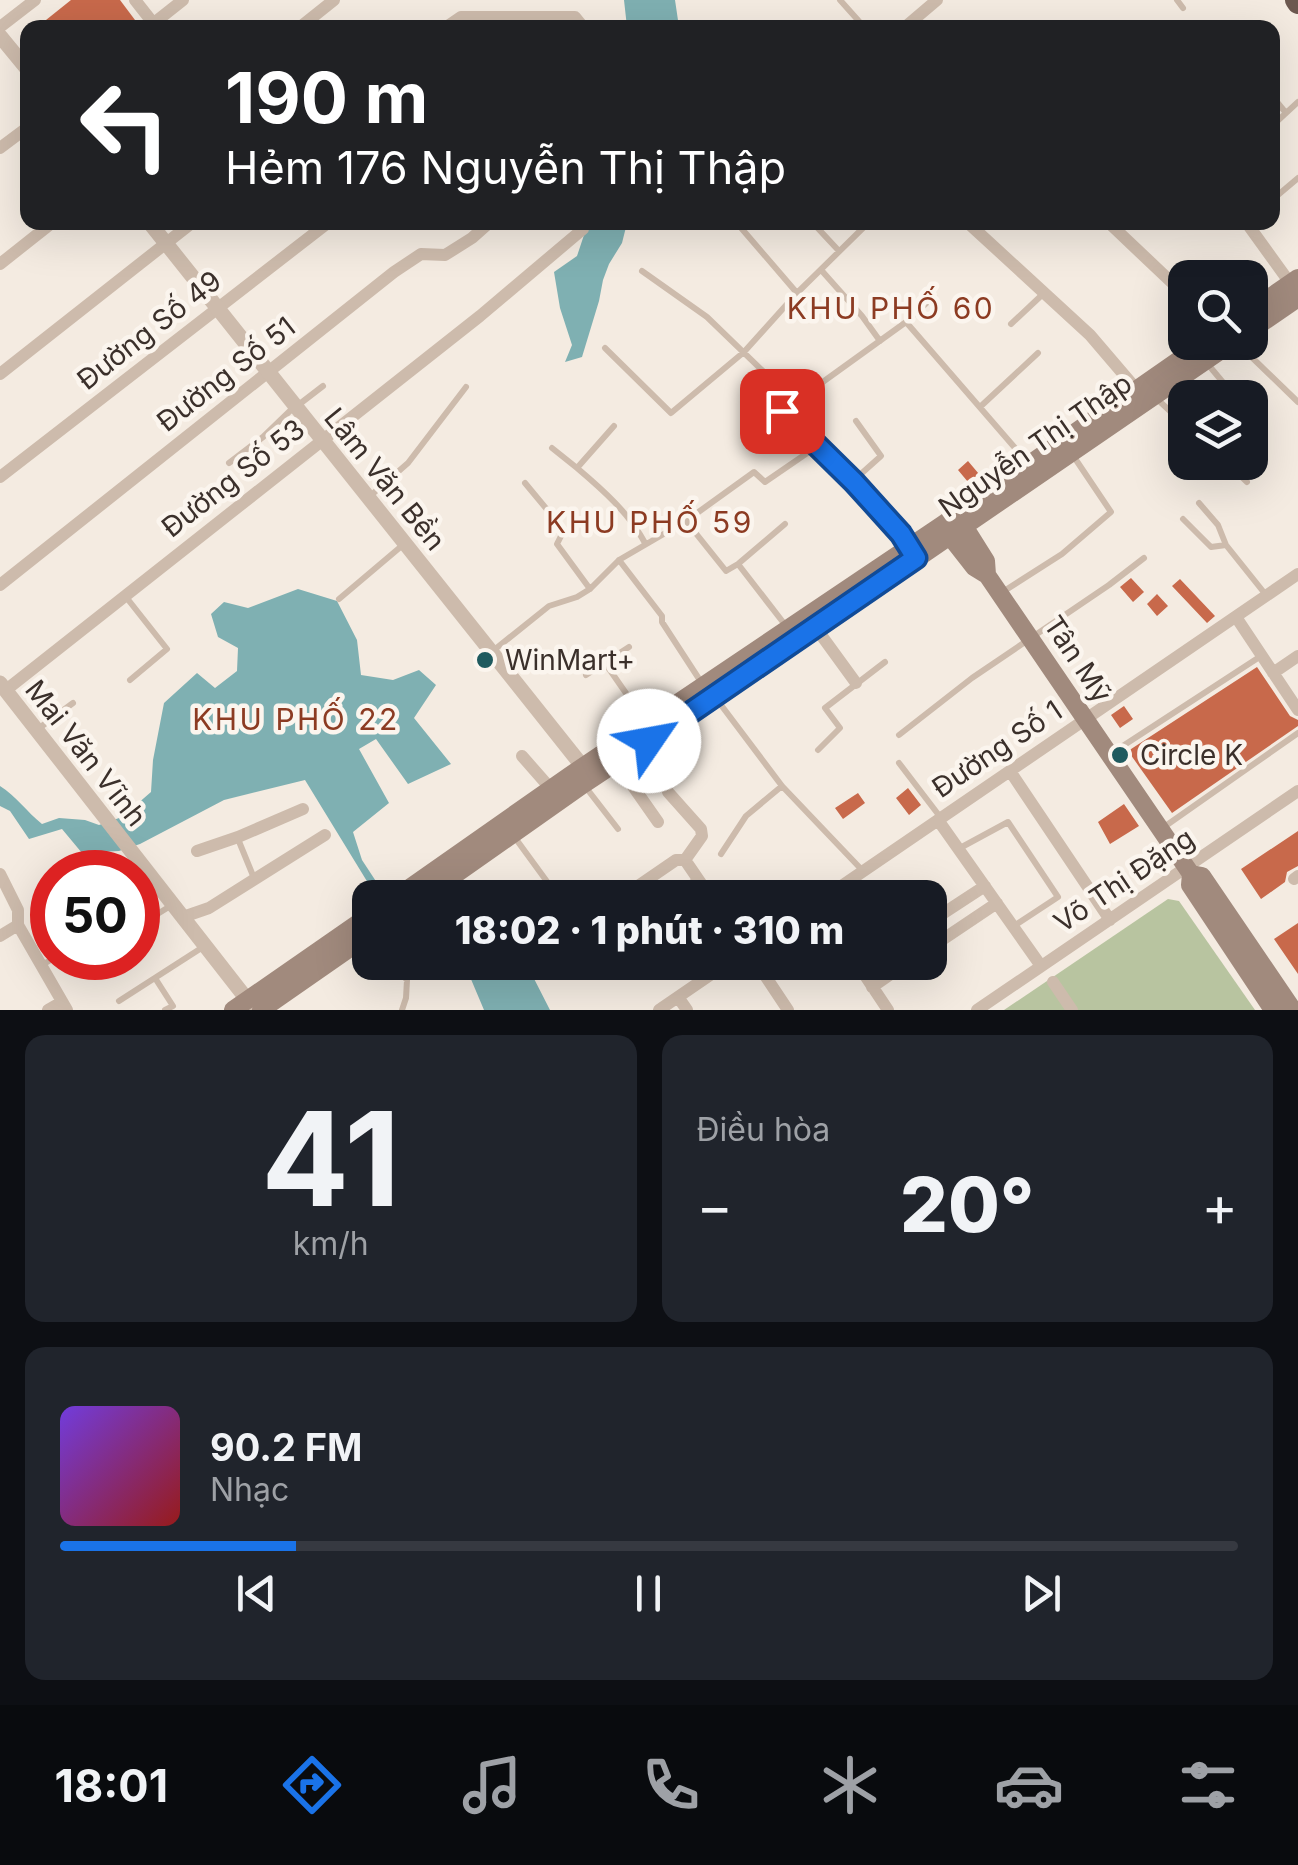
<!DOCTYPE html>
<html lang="vi">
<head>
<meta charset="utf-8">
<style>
  body { margin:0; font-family:Inter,sans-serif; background:#20242c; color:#f1f3f6; height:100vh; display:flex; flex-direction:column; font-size:38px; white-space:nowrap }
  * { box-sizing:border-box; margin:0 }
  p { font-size:32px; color:#9ea1a6 }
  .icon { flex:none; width:55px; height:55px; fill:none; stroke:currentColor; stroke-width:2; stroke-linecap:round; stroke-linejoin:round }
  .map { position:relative; height:1010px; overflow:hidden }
  .details { display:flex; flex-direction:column; gap:25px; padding:25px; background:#0d0f14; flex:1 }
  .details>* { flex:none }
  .banner { position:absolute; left:20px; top:20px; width:1260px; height:210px; border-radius:20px; box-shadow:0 10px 40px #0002; background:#202124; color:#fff; overflow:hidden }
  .controls { position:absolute; left:1168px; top:260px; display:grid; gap:20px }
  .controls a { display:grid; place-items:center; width:100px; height:100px; border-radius:20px; background:#171b24; box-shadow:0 10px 40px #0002; font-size:50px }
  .speed { position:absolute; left:30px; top:850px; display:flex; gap:20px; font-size:50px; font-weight:700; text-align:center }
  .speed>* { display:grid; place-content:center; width:130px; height:130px; border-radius:50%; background:#171b24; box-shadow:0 10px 40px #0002; line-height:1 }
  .speed .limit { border:15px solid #d22; background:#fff; color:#111 }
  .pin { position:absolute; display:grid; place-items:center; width:85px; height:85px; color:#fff; margin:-42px; border-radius:20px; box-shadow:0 5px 15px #0006 }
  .me { position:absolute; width:110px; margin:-55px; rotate:57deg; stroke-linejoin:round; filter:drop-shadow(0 0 8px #0008) }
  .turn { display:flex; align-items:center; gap:35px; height:210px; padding:0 40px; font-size:45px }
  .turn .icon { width:130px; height:130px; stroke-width:2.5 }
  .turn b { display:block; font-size:70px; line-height:85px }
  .big { font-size:75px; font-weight:800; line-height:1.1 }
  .details .tile { flex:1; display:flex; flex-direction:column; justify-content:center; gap:15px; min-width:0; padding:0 35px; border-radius:20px; background:#20242c }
  .details .dial { align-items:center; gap:0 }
  .dial b { font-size:130px; line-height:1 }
  .song { display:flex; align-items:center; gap:30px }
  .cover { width:120px; height:120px; border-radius:15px; background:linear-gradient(135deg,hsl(260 70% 55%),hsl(0 70% 35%)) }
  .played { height:10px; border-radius:5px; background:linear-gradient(90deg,#1a73e8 20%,#363941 20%) }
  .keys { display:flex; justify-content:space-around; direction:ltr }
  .heat { display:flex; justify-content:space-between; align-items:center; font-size:55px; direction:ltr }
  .details .tiles { flex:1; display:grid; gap:25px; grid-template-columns:1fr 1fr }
  .tile:last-child { grid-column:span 2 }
  .trip { position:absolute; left:352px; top:880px; width:595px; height:100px; border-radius:20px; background:#171b24; box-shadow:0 10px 40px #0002; font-weight:800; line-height:100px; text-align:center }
  .menu { display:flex; height:160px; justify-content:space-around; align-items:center; background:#090b0e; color:#9ea1a6 }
  .menu .icon { width:70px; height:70px }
  .menu .current { color:#1a73e8 }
  .menu b { font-size:45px; color:#f1f3f6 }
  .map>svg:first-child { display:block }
</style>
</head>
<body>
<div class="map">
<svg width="1298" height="1010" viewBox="0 0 1298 1010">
  <rect width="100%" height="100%" fill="#f4ebe1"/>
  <path fill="#b8c4a0" d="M1168 899 1179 901 1255 1010H1004Z"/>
  <path fill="#7fb0b2" d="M624 0H675L679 27H627Z
    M588 223H627L622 243 609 264 603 280 599 301 582 357 565 362 572 345 560 308 554 272 577 256Z
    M298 589 337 601 357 640 361 675 393 680 419 670 436 685 414 718 451 764 408 784 376 739 359 749 389 803 353 832 362 860 383 892 376 896 305 780 224 800 140 844 119 851 82 853 62 829 29 839 10 811 0 806V786C16 796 27 812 42 824L59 818 85 820 99 825 122 817 151 792 153 760 164 703 197 673 215 688 237 671 238 648 218 637 211 614 224 602 248 608Z
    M470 962 526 963 550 1010H484L465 965Z"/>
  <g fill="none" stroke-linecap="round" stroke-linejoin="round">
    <path stroke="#7fb0b2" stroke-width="4" d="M423 962C435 976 453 974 470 973"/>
  </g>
  <path fill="#c8694b" d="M71 0H120L141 28H36Z
    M968 461 984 480 973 488 958 470Z
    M1131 578 1144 592 1133 602 1120 587Z
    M1180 579 1215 616 1207 623 1172 586Z
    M1157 594 1168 606 1157 616 1147 604Z
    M1257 667 1290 716 1298 720V726L1172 813 1128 751Z
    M1124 706 1133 719 1120 728 1111 715Z
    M908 788 921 805 909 815 896 798Z
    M858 793 865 803 843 819 835 808Z
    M1124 804 1139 826 1110 844 1098 822Z
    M1298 831V866L1287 872 1285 882 1261 899 1241 869Z
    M1298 923V974L1274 939Z"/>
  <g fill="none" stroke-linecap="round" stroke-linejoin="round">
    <path stroke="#cdbbac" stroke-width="6" d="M840 0 865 28
      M1177 0 1183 8
      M1272 96 1286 113
      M1272 126 1298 102
      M1272 200 1298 178
      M736 222 797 293
      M812 222 839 251
      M642 271 707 317 795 402 782 411C821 451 881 499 908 546
      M822 271 862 316 880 341
      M906 322 1029 464
      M1011 324 1043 294
      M1236 342 1298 402
      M605 348 671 413 744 352 797 293 864 227
      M1206 362 1236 398
      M1157 399 1185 425
      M795 402 906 322 934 296
      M297 406 323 386
      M980 407 1038 353
      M614 426 577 468C603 490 629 513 645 543
      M552 448 577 468
      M1226 462 1247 482
      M229 463 263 437 294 407
      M853 481 881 456 856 421
      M525 483 564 530 557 544 590 589
      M369 497 408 463 466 387
      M1199 503 1218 525 1226 545 1266 595
      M1183 519 1211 547 1226 545
      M686 521 726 571 738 564 785 524
      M619 560 662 616V622L703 685
      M738 564 786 626
      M1001 593 1062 554 1111 512 1072 454
      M126 597 167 649 130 680
      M339 599 404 544
      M494 650 549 606 577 597 590 589 619 560 686 521 754 472 765 482 816 447
      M605 663 646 722
      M586 675 629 647
      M718 701 782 786 862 870
      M38 729 73 703
      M899 735 972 678 1109 585 1144 558
      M818 750 840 728 825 708 885 662
      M1112 753 1261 656
      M899 763 941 818
      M584 785 618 829
      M1164 827 1298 733
      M513 835 559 898
      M238 839 254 878
      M960 848 1008 822 1058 897 1014 926
      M721 854 746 816 782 786
      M138 926 172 905
      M114 958 118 967
      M389 962 407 980 406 998 402 1010
      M42 965 54 958
      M155 978 173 1006 165 1010
      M119 1001 203 947"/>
    <path stroke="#cdbbac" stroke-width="12" d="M135 0 157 28
      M154 23 183 0
      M0 27 35 0
      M299 28 334 0
      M445 28 461 17H575L584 28
      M904 28 937 0
      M0 148 28 127
      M967 222 1090 335 1137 390
      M1108 222 1185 295
      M1246 222 1290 283
      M0 264 53 222
      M0 374 193 222
      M0 477 329 222
      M0 585 394 272 421 254 445 255 472 238 490 222
      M1236 617 1298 710
      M816 628 856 683
      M1273 673 1298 656
      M6 690 480 316 583 229
      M522 756 551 789
      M616 762 658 822
      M1010 771 1110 920
      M668 792 701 829 702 836 685 860
      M938 820 1041 966
      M197 851 238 837 303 809
      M0 874 18 910V925
      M1294 879 1298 876
      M626 898 625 895 676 860H685L711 898
      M673 898 699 881
      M824 898 1298 574
      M183 917 209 908 325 835
      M930 922 985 886
      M18 925 67 1010
      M0 936 18 925
      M930 948 997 903
      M756 962 788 1010
      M856 962 888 1010
      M1053 982 1072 1010
      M872 987 908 962
      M678 997 687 1010
      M48 1010 62 1002
      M659 1010 729 962
      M977 1010 1298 791"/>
    <path stroke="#cdbbac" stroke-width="15" d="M0 36 28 70
      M149 222 583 767
      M0 683 253 1007"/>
    <path stroke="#a18a7d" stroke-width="18" d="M1250 311 1298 278
      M1250 331 1298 298
      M959 518 986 561 987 575
      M945 530 974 567 987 575 1191 874 1190 885 1273 1010
      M1191 874 1202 876 1293 1010
      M395 898 569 776 942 525 1205 342
      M422 898 584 784 715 697 1233 342
      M233 1010 370 915
      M261 1010 370 934"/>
    <path stroke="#6c584f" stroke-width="22" d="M1296 0 1298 3"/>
  </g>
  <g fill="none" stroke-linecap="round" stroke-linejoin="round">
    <g stroke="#114b97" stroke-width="25">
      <path id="route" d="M649 741 916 558 901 534 854 482 782 411"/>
    </g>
    <use href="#route" stroke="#1a73e8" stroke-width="18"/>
  </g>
  <g fill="#1f5a5e" stroke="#fbf5ee" stroke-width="4">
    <circle cx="485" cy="660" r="10"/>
    <circle cx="1120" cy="755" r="10"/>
  </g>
  <g text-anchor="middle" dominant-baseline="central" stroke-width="9" stroke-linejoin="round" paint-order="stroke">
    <g font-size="28" fill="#3b302b" stroke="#fbf5ee">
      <text transform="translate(149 330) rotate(-38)">Đường Số 49</text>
      <text transform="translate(226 374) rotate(-38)">Đường Số 51</text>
      <text transform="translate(1035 445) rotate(-35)">Nguyễn Thị Thập</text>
      <text transform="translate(233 478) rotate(-38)">Đường Số 53</text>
      <text transform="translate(385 479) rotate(51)">Lâm Văn Bền</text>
      <text transform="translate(1078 659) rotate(56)">Tân Mỹ</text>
      <text transform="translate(997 749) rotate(-34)">Đường Số 1</text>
      <text transform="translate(86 753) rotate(52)">Mai Văn Vĩnh</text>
      <text transform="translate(1124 880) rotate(-34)">Võ Thị Đặng</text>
    </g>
    <g font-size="28" fill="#3b302b" stroke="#fbf5ee" text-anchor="start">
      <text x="505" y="660">WinMart+</text>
      <text x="1140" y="755">Circle K</text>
    </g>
    <g font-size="30" letter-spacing="2.5" fill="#8c3b22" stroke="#fbf5ee">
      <text x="891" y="308">KHU PHỐ 60</text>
      <text x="650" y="522">KHU PHỐ 59</text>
      <text x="296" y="719">KHU PHỐ 22</text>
    </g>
  </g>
</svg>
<div class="controls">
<a><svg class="icon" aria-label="search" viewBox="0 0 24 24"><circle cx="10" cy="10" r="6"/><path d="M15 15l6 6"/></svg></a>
<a><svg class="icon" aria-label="layers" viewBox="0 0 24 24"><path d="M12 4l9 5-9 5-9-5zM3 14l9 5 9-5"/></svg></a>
</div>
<div class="speed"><div class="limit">50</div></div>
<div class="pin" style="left:782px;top:411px;background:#d93025"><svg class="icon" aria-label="arrive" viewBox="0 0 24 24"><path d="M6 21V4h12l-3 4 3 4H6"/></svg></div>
<svg class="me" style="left:649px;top:741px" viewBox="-20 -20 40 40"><circle r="19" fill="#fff"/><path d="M0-13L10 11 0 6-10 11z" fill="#1a73e8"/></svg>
<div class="trip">18:02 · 1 phút · 310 m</div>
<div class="banner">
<div class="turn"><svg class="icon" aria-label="left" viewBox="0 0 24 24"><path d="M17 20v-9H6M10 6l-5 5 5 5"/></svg><div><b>190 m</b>Hẻm 176 Nguyễn Thị Thập</div></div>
</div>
</div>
<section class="details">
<div class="tiles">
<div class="tile dial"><b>41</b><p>km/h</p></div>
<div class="tile"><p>Điều hòa</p>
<div class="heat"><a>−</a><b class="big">20°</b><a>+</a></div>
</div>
<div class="tile">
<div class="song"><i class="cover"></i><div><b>90.2 FM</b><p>Nhạc</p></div></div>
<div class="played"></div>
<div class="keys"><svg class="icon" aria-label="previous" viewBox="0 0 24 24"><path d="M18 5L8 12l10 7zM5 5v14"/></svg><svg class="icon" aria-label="pause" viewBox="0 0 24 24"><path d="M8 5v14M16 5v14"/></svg><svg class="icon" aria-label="next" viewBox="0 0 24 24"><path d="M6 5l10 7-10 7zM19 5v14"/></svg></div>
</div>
</div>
</section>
<nav class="menu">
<b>18:01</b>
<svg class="icon current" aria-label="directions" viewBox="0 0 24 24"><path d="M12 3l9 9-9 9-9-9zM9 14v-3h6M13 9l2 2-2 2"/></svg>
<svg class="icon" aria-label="music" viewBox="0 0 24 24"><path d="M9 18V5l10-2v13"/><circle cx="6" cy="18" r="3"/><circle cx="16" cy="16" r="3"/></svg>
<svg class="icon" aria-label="phone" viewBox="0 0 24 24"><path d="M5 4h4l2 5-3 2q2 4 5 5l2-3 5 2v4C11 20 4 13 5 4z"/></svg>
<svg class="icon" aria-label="climate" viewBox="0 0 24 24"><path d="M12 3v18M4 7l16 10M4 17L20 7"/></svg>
<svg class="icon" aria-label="car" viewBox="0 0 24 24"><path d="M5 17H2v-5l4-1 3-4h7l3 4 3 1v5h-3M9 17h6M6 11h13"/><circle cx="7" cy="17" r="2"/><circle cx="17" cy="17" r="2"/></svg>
<svg class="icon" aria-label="filters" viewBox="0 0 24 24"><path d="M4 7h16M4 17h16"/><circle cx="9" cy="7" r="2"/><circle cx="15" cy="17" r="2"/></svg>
</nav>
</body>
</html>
